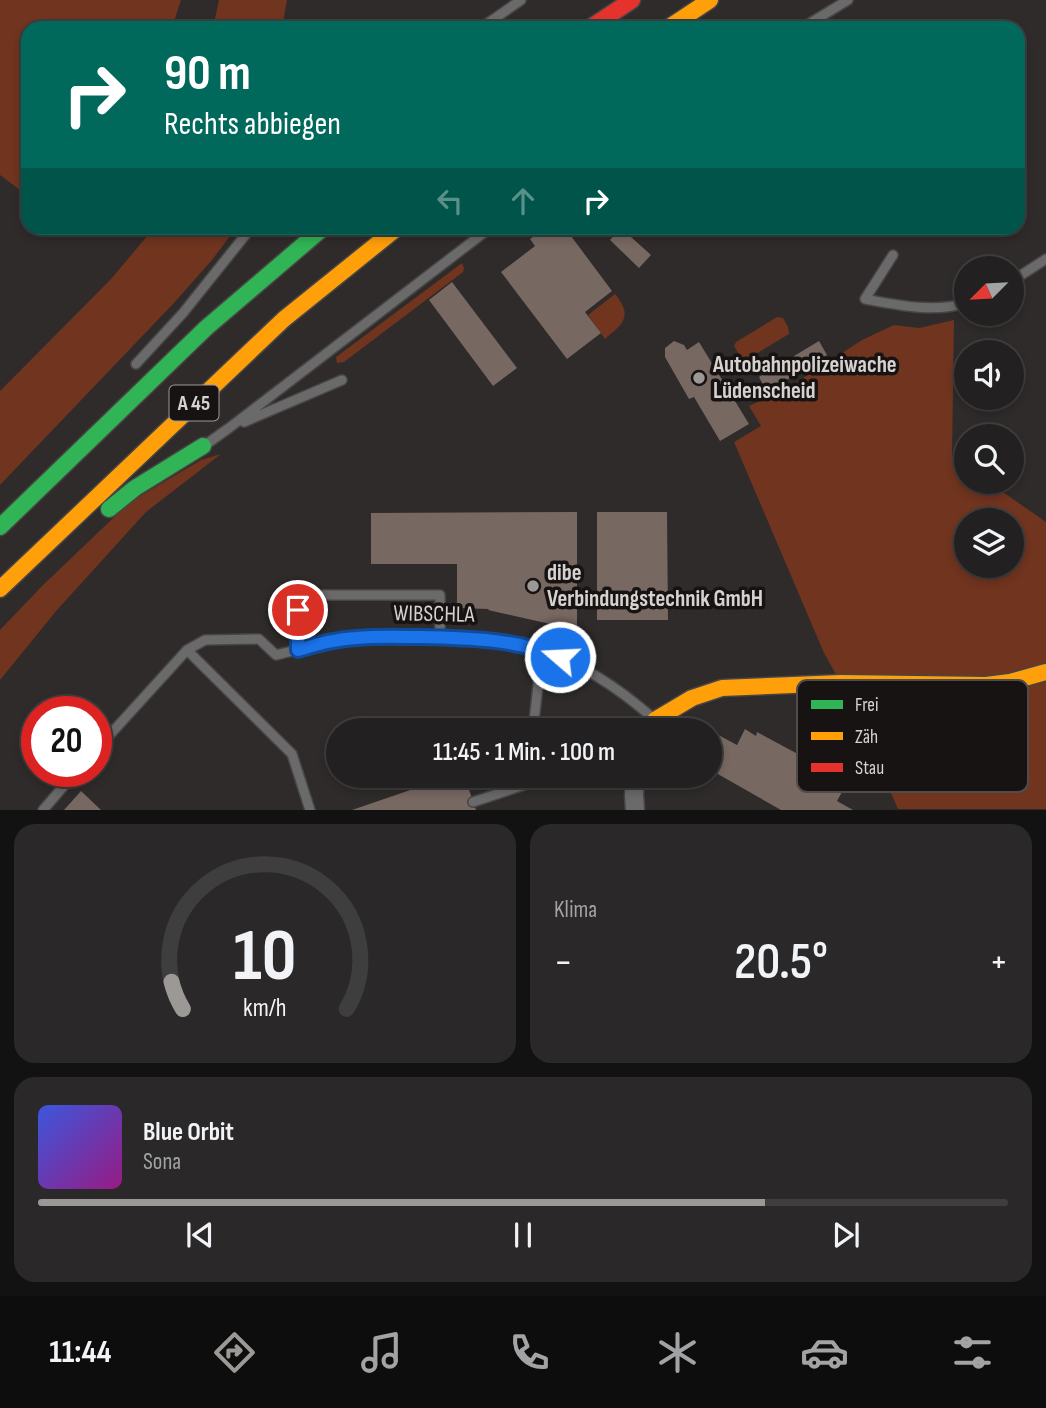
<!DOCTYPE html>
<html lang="de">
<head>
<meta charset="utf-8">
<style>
  body { margin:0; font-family:"Sofia Sans Condensed",sans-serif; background:#2a2829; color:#f1f3f6; height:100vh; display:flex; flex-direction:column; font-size:26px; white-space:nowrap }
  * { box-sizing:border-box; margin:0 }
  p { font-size:23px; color:#a2a3a5 }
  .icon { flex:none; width:38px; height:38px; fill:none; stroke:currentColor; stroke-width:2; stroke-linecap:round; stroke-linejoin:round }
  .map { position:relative; height:810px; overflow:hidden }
  .sheet { display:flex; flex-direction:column; gap:14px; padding:14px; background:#131212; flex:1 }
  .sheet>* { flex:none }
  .guide { position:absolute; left:21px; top:21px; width:1004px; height:214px; border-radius:21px; box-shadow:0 4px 10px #0003,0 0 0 2px #3f3e3e; background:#00695c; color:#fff; overflow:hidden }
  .needle { width:46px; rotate:246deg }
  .fabs { position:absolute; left:954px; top:256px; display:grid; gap:14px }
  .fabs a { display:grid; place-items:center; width:70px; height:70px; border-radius:50%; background:#222020; box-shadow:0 4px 10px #0003,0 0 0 2px #3f3e3e; font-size:35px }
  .speed { position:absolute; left:21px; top:696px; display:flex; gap:14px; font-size:35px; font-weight:700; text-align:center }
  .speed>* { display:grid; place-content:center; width:91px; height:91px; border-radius:50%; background:#222020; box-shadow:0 4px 10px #0003,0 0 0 2px #3f3e3e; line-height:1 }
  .speed .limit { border:10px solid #d22; background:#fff; color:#111 }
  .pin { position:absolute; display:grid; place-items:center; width:60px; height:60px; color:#fff; margin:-30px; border:4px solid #fff; border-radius:50%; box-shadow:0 2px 7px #0007 }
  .me { position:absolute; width:77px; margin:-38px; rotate:289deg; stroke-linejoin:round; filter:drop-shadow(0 0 5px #0008) }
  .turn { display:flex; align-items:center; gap:24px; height:147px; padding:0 28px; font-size:32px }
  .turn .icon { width:91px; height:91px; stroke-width:2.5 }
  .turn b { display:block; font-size:49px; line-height:60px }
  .lanes { display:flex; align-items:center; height:66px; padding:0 28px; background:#0003; justify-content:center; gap:35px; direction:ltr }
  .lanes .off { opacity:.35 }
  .big { font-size:52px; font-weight:600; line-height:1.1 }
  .sheet .tile { flex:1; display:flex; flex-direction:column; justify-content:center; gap:10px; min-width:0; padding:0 24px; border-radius:21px; background:#2a2829 }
  .sheet .dial { align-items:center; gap:0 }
  .dial svg { height:182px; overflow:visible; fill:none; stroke:#3f3e3e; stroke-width:7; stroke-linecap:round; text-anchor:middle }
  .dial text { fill:#f1f3f6; stroke:none }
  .song { display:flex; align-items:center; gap:21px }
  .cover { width:84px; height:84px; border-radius:10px; background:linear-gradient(135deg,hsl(230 70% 55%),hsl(310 70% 35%)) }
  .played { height:7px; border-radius:4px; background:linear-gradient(90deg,#9b9896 75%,#3f3e3e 75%) }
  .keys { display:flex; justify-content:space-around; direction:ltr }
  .heat { display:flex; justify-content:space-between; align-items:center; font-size:38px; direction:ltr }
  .sheet .tiles { flex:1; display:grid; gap:14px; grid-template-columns:1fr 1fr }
  .tile:last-child { grid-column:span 2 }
  .trip { position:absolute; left:326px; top:718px; width:396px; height:70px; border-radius:35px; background:#222020; box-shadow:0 4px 10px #0003,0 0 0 2px #3f3e3e; font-weight:600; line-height:70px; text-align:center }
  .tab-bar { display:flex; height:112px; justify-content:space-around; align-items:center; background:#0e0d0d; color:#a2a3a5 }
  .tab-bar .icon { width:49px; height:49px }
  .tab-bar .on { color:#9b9896 }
  .tab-bar b { font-size:32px; color:#f1f3f6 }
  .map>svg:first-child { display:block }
</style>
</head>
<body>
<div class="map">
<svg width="1046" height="810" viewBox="0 0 1046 810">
  <rect width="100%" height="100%" fill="#2e2b2a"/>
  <path fill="#70341f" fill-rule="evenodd" d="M0 0H181L172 28H28V196L0 175Z
    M219 0H287L282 28H213Z
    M154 228H236L212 260 173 304 0 485V391L111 279Z
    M462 263 464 268 463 272 344 362 337 363 336 357Z
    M615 294C633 316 624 323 605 339L588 315Z
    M777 317 783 318 788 327 789 334 746 360 741 358 734 346 736 342Z
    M954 320 952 456 966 466V481H987L1046 522V809H898L848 696 824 653 734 442 761 426 749 406 789 387 862 340 894 325 919 328ZM966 520H1012V565H966Z
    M221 454 146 512 57 610 0 680V630L42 586 130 502 201 460Z"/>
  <path fill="#786862" d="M546 228H565L612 291 585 312 601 333 567 359 501 272 535 246 530 239Z
    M621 228 651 255 639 268 610 240Z
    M452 282 517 368 493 386 429 300Z
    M674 341 684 345 687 350 699 342 749 424 720 441 694 397 689 399 665 357V348Z
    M819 341 827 355 767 392 759 377Z
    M577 512V630L488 610 489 609 457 608V564H371V513Z
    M597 512H667L668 620H597Z
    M745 729 756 736 757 732 848 781 837 801 853 810H781L709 769V730L737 745Z
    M454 775H464L476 810H352Z
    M81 791 101 810H64Z"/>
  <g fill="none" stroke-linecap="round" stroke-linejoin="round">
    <g stroke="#484645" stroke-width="12">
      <path id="lane" d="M481 28 521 0
        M802 28 848 0
        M893 255 865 299C897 305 934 313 966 303
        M1012 281 1046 259
        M136 364 183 313 251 228
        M244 422 342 380
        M208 443 229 428 490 228
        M187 650 292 754 310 810
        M298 650V595H440V637
        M533 730 542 650
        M96 750 187 650 205 640 259 639 276 655C302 649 328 640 354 638 376 636 397 637 419 637 459 638 501 637 541 650 583 664 620 689 654 719
        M473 802 524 785 526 775
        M43 810 76 772"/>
    </g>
    <g stroke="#484645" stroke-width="21">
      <path id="street" d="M635 810 634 795 635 775"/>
    </g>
    <g stroke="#484645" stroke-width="19">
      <path id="fast" d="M109 509 135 488 203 446
        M0 527 206 328 323 228"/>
    </g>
    <g stroke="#484645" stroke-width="19">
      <path id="slow" d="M668 28 710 0
        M0 589 284 319 397 228
        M652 730 655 720 692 698 722 688 841 683 986 685 1010 682 1046 672"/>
    </g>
    <g stroke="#484645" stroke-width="19">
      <path id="jam" d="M590 28 632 0"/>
    </g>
    <use href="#lane" stroke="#6a6a6b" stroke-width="9"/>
    <use href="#street" stroke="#6a6a6b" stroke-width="18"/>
    <use href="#fast" stroke="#30b455" stroke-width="16"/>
    <use href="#slow" stroke="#ff9f0a" stroke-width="16"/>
    <use href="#jam" stroke="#e5322d" stroke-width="16"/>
  </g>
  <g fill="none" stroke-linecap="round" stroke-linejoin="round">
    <g stroke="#114b97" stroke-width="18">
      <path id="route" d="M298 610V650C317 644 336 639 356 638 378 636 400 637 421 637 469 638 515 639 560 657"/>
    </g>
    <use href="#route" stroke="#1a73e8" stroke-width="12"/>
  </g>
  <g fill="#9b9896" stroke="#161312" stroke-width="2.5">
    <circle cx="699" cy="378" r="7"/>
    <circle cx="533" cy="586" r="7"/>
  </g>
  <g text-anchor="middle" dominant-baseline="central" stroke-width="7" stroke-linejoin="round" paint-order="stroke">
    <rect fill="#161312" stroke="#9c9997" stroke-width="2" x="169.5" y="385.5" width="49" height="35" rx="5"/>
    <g font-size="21" font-weight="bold" fill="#d6d2d0">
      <text x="194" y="403">A 45</text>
    </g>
    <g font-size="23" font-weight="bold" fill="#d6d2d0" stroke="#161312" text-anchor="start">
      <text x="713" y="365">Autobahnpolizeiwache<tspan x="713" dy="26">Lüdenscheid</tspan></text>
      <text x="547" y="573">dibe<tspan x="547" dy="26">Verbindungstechnik GmbH</tspan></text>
    </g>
    <g font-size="23" fill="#d6d2d0" stroke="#161312">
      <text transform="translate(434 614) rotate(1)">WIBSCHLA</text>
    </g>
  </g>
  <rect x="797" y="680" width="231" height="112" rx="10" fill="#161312" stroke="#504c4b" stroke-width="2"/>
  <rect x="811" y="700" width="32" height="9" fill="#30b455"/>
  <rect x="811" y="732" width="32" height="8" fill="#ff9f0a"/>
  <rect x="811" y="763" width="32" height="9" fill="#e5322d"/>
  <g font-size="19" fill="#d6d2d0">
    <text x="855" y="711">Frei</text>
    <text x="855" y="743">Zäh</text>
    <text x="855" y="774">Stau</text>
  </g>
</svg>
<div class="fabs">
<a><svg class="needle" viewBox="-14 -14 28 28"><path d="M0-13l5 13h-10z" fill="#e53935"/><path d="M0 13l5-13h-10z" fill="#a2a3a5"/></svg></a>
<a><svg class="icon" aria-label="sound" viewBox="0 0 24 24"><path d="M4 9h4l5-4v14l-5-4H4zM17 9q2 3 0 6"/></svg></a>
<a><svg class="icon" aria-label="search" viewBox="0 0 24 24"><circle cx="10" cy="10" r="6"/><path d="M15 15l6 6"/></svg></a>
<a><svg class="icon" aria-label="layers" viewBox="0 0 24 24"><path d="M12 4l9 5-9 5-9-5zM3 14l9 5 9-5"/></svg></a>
</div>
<div class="speed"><div class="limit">20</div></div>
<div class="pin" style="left:298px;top:610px;background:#d93025"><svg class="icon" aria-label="arrive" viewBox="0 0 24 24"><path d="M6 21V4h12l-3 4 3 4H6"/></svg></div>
<svg class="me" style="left:560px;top:657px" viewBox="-20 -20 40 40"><circle r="17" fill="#1a73e8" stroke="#fff" stroke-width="3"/><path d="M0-11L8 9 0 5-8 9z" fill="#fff"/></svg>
<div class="trip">11:45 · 1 Min. · 100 m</div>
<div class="guide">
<div class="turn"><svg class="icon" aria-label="right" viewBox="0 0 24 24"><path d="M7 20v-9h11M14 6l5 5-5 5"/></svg><div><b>90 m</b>Rechts abbiegen</div></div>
<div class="lanes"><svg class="icon off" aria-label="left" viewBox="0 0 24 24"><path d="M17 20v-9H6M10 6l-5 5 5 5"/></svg><svg class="icon off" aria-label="ahead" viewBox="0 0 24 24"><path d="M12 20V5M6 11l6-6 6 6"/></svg><svg class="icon" aria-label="right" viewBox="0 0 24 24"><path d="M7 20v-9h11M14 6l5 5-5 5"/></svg></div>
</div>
</div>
<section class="sheet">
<div class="tiles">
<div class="tile dial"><svg viewBox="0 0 100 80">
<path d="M14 69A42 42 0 1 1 86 69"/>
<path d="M14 69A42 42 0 0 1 9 57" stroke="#9b9896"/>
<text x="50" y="56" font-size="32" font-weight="700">10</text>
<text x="50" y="72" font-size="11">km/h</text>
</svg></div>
<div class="tile"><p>Klima</p>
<div class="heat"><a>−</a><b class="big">20.5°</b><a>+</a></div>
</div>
<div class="tile">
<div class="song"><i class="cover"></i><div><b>Blue Orbit</b><p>Sona</p></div></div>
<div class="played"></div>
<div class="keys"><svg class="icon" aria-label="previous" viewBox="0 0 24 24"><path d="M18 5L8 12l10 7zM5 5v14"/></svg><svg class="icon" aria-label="pause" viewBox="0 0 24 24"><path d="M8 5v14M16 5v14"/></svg><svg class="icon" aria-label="next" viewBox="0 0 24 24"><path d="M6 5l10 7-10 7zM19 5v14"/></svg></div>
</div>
</div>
</section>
<nav class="tab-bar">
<b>11:44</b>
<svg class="icon on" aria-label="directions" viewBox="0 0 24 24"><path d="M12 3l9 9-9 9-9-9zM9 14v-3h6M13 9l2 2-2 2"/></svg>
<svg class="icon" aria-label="music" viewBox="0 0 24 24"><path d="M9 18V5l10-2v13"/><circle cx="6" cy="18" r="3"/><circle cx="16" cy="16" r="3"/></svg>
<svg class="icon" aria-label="phone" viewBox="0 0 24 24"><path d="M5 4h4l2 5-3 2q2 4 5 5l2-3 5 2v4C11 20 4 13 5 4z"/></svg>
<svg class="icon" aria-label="climate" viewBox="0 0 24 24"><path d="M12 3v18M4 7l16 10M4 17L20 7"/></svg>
<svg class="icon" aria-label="car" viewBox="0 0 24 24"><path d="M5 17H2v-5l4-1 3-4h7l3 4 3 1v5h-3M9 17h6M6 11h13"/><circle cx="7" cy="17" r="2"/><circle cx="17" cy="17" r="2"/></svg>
<svg class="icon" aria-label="filters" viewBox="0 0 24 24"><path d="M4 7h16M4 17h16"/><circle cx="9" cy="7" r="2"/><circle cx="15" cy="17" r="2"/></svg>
</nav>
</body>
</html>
